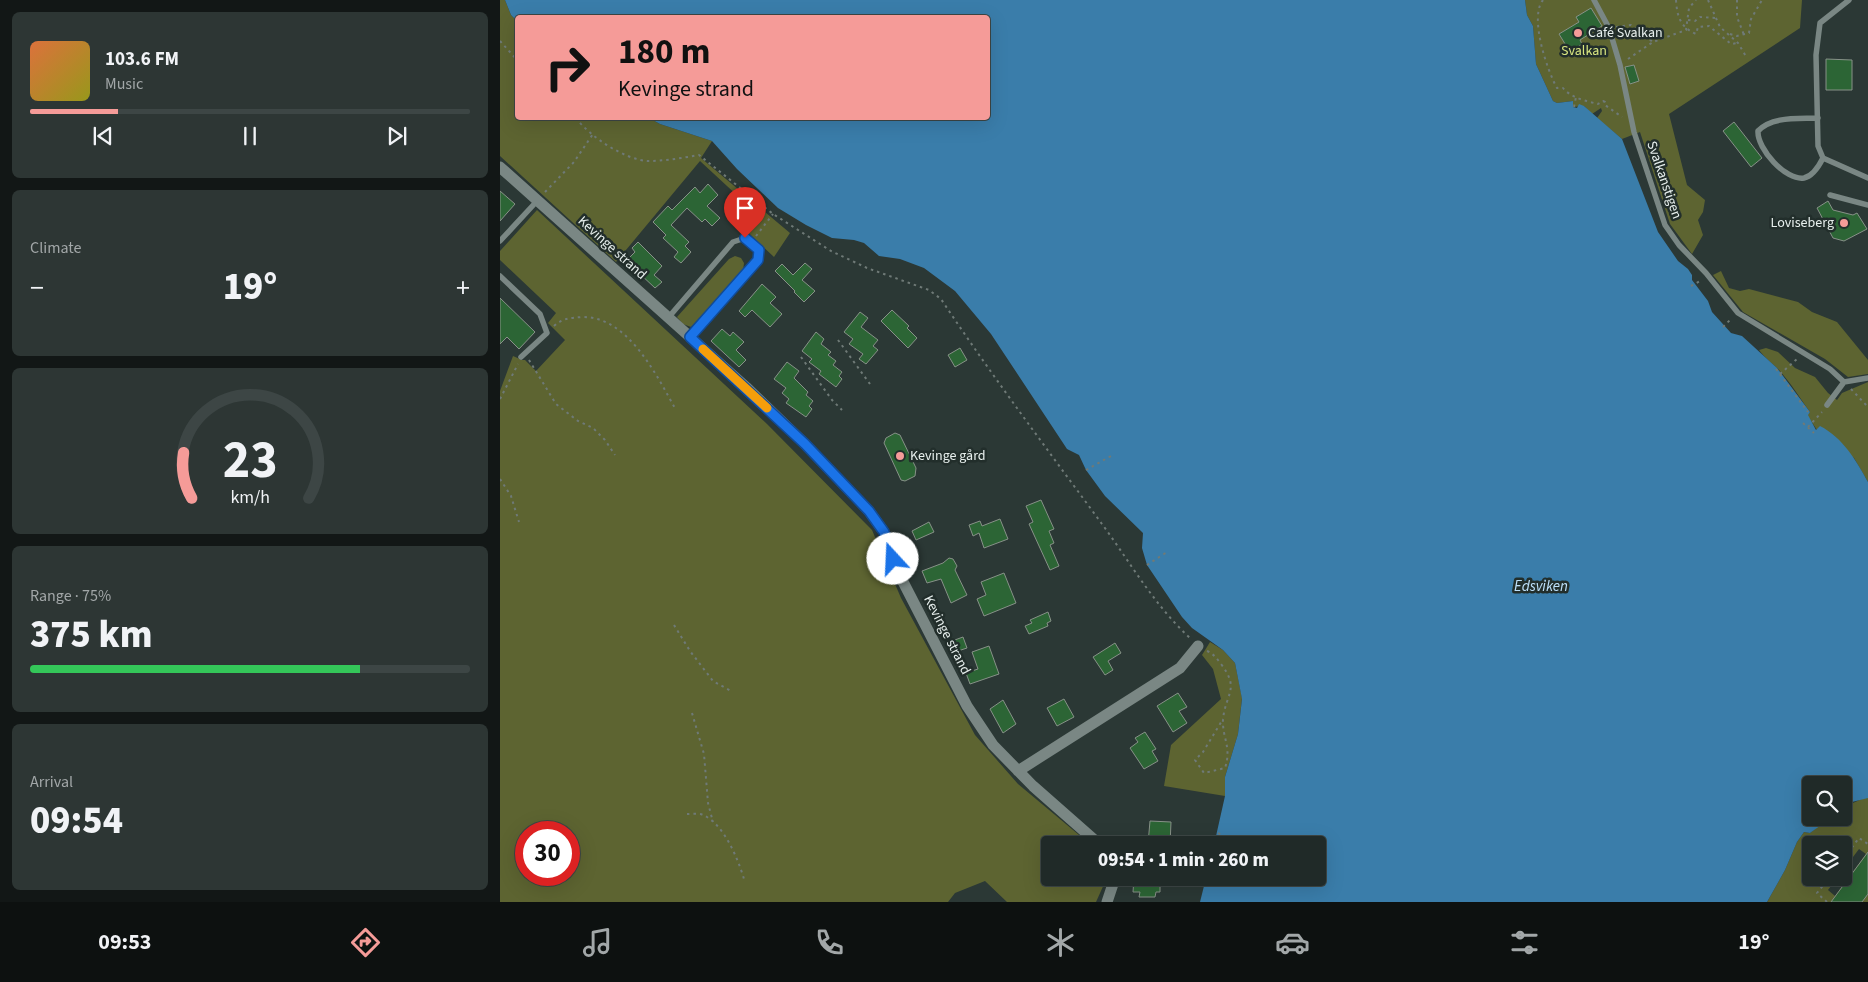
<!DOCTYPE html>
<html lang="en">
<head>
<meta charset="utf-8">
<style>
  body { margin:0; font-family:"Source Sans 3",sans-serif; background:#2d3634; color:#f1f3f6; height:100vh; display:flex; flex-direction:column; font-size:19px; white-space:nowrap }
  * { box-sizing:border-box; margin:0 }
  p { font-size:16px; color:#a2a7a8 }
  .icon { flex:none; width:28px; height:28px; fill:none; stroke:currentColor; stroke-width:2; stroke-linecap:round; stroke-linejoin:round }
  .map { position:relative; flex:1; overflow:hidden }
  .details { display:flex; flex-direction:column; gap:12px; padding:12px; background:#121716; width:500px }
  .details>* { flex:none }
  .guide { position:absolute; left:15px; top:15px; width:475px; height:105px; border-radius:5px; box-shadow:0 5px 20px #0002,0 0 0 1px #3d4645; background:#f59b98; color:#111; overflow:hidden }
  .controls { position:absolute; left:1302px; top:776px; display:grid; gap:10px }
  .controls a { display:grid; place-items:center; width:50px; height:50px; border-radius:5px; background:#202a28; box-shadow:0 5px 20px #0002,0 0 0 1px #3d4645; font-size:25px }
  .speed { position:absolute; left:15px; top:821px; display:flex; gap:10px; font-size:25px; font-weight:700; text-align:center }
  .speed>* { display:grid; place-content:center; width:65px; height:65px; border-radius:50%; background:#202a28; box-shadow:0 5px 20px #0002,0 0 0 1px #3d4645; line-height:1 }
  .speed .limit { border:8px solid #d22; background:#fff; color:#111 }
  .pin { position:absolute; display:grid; place-items:center; width:42px; height:42px; color:#fff; margin:-51px -21px; border-radius:50% 50% 50% 0; rotate:-45deg; box-shadow:0 0 5px #0007 }
  .pin .icon { rotate:45deg }
  .me { position:absolute; width:55px; margin:-28px; rotate:340deg; stroke-linejoin:round; filter:drop-shadow(0 0 4px #0008) }
  .turn { display:flex; align-items:center; gap:18px; height:105px; padding:0 20px; font-size:22px }
  .turn .icon { width:65px; height:65px; stroke-width:2.5 }
  .turn b { display:block; font-size:35px; line-height:42px }
  .big { font-size:38px; font-weight:800; line-height:1.1 }
  .details .widget { flex:1; display:flex; flex-direction:column; justify-content:center; gap:8px; min-width:0; padding:0 18px; border-radius:8px; background:#2d3634 }
  .details .dial { align-items:center; gap:0 }
  .dial svg { height:130px; overflow:visible; fill:none; stroke:#3d4645; stroke-width:7; stroke-linecap:round; text-anchor:middle }
  .dial text { fill:#f1f3f6; stroke:none }
  .song { display:flex; align-items:center; gap:15px }
  .cover { width:60px; height:60px; border-radius:8px; background:linear-gradient(135deg,hsl(20 70% 55%),hsl(60 70% 35%)) }
  .played { height:5px; border-radius:2px; background:linear-gradient(90deg,#f59b98 20%,#3d4645 20%) }
  .keys { display:flex; justify-content:space-around; direction:ltr }
  .heat { display:flex; justify-content:space-between; align-items:center; font-size:28px; direction:ltr }
  .charge { height:8px; border-radius:4px; background:linear-gradient(90deg,#34c759 75%,#3d4645 0) }
  .trip { position:absolute; left:541px; top:836px; width:285px; height:50px; border-radius:5px; background:#202a28; box-shadow:0 5px 20px #0002,0 0 0 1px #3d4645; font-weight:800; line-height:50px; text-align:center }
  .dock { display:flex; height:80px; justify-content:space-around; align-items:center; background:#0d1110; color:#a2a7a8 }
  .dock .icon { width:35px; height:35px }
  .dock .selected { color:#f59b98 }
  .dock b { font-size:22px; color:#f1f3f6 }
  main { display:flex; flex:1; min-height:0 }
  .map>svg:first-child { display:block }
</style>
</head>
<body>
<main>
<section class="details">
<div class="widget">
<div class="song"><i class="cover"></i><div><b>103.6 FM</b><p>Music</p></div></div>
<div class="played"></div>
<div class="keys"><svg class="icon" aria-label="previous" viewBox="0 0 24 24"><path d="M18 5L8 12l10 7zM5 5v14"/></svg><svg class="icon" aria-label="pause" viewBox="0 0 24 24"><path d="M8 5v14M16 5v14"/></svg><svg class="icon" aria-label="next" viewBox="0 0 24 24"><path d="M6 5l10 7-10 7zM19 5v14"/></svg></div>
</div>
<div class="widget"><p>Climate</p>
<div class="heat"><a>−</a><b class="big">19°</b><a>+</a></div>
</div>
<div class="widget dial"><svg viewBox="0 0 100 80">
<path d="M14 69A42 42 0 1 1 86 69"/>
<path d="M14 69A42 42 0 0 1 9 41" stroke="#f59b98"/>
<text x="50" y="56" font-size="32" font-weight="700">23</text>
<text x="50" y="72" font-size="11">km/h</text>
</svg></div>
<div class="widget"><p>Range · 75%</p><b class="big">375 km</b><div class="charge"></div></div>
<div class="widget"><p>Arrival</p><b class="big">09:54</b></div>
</section>
<div class="map">
<svg width="1368" height="902" viewBox="0 0 1368 902">
  <rect width="100%" height="100%" fill="#2b3835"/>
  <path fill="#5d6431" fill-rule="evenodd" d="M0 0H5L11 15 17 21 18 118H149L160 124 212 141 201 158 290 233 274 257 241 226 254 211 200 161 116 262 0 156Z
    M1025 0H1302L1300 28 1169 114 1187 185 1205 200 1203 212 1198 220 1203 235 1192 254 1170 224 1140 132 1122 139 1097 118 1102 111 1101 108 1092 114 1084 106 1073 107V101L1057 103 1053 101 1036 64 1033 26 1027 15Z
    M37 210 267 424 372 530 401 598 475 735 518 784 591 845H550V878H605V882L596 902H507L485 881 455 893 448 902H0V391L13 356 22 360H25L36 371 65 340 48 323 56 313 0 260V251ZM26 832H69V875H26Z
    M235 256 241 258 244 263 243 271 191 327 183 324 177 317 229 259Z
    M1221 271 1229 288 1240 291 1249 289 1298 302 1312 312 1337 322 1368 360V374L1348 377 1325 359 1243 312 1213 275Z
    M1266 348 1278 352 1295 368 1315 377 1328 393 1337 400 1342 393 1368 382V482L1354 458 1317 430 1307 415 1310 412C1300 398 1290 382 1279 370 1272 363 1265 358 1259 350Z
    M710 642 723 650 735 663 742 698 738 734 725 777V796L664 786 671 745 721 699 713 669 702 655Z
    M1368 758V902H1267L1285 870 1297 842 1304 832 1310 833 1326 820 1331 818H1344V807L1364 798ZM1311 845H1344V869L1359 849 1366 854 1335 896 1328 890 1337 878H1311Z"/>
  <path fill="#3a7daa" d="M5 0H1025L1027 15 1033 26 1036 64 1053 101 1057 103 1073 101V107L1077 108 1079 104 1084 106 1122 139 1158 232 1178 261 1188 269 1192 275V280L1208 301 1212 312 1231 333 1242 336 1277 368 1310 412 1308 415 1316 430 1320 426C1343 438 1356 460 1368 482V798L1352 802 1344 807V785H1311V818H1331L1310 833 1304 832 1297 842 1285 870 1267 902H700L706 878H818V845H714L725 796V777L738 734 742 699 735 663 723 650 692 628 682 617 647 565 642 548 643 533 605 496 586 470 579 455 567 449 491 334 455 291 424 268 400 259 379 256 364 243 354 240 332 238 306 225 278 208 237 169 212 141 160 124 149 118H488V18H18L17 21 11 15Z"/>
  <path fill="#2c6535" stroke="#879188" d="M1091 8 1102 26 1080 40 1082 44 1070 52 1059 34 1079 22 1076 17Z
    M1326 59 1352 60V90H1326Z
    M1134 65 1139 81 1130 84 1125 67Z
    M1234 122 1262 158 1251 167 1223 131Z
    M208 184 218 195 207 206 220 218 212 226 205 219 202 222 187 208 171 225 189 242 185 246 191 252 181 263 174 257 178 252 163 238 166 235 153 222 168 206 172 210 195 187 200 193Z
    M0 191 15 204 0 221Z
    M1328 201 1333 210 1353 215 1357 213 1367 229 1344 241 1333 238 1317 208Z
    M138 242 162 266 154 275 162 282 155 288 139 273 137 275 124 263 135 252 132 248Z
    M305 263 312 269 302 280 315 291 304 302 294 292 295 291 275 271 282 264 293 275Z
    M262 284 276 297 270 303 282 314 270 327 252 310 245 317 239 311Z
    M0 298 35 332 19 349 7 337 0 344Z
    M392 310 409 326 407 328 417 338 408 348 381 321Z
    M360 312 368 318 361 327 378 340 373 346 378 350 366 364 359 359 363 354 349 344 353 339 344 332Z
    M222 329 230 336 233 332 244 342 236 350 246 360 239 367 211 341Z
    M316 332 324 339 321 344 331 352 328 355 336 361 333 365 342 372 339 376 342 379 336 387 319 374 321 371 309 362 312 359 302 351Z
    M460 348 467 360 455 367 448 355Z
    M287 362 299 371 294 378 308 392 306 395 313 401 309 406 312 409 306 417 286 403 289 399 282 393 286 388 274 379Z
    M395 433 400 435 416 468 415 476 405 481 401 480 384 443 386 438Z
    M541 500 554 529 549 531 554 543 550 545 559 566 550 570 529 524 533 522 526 506Z
    M500 519 508 539 484 548 479 533 473 536 469 525 480 521 482 526Z
    M429 522 434 532 416 540 412 531Z
    M449 558 453 559 457 566 455 570 467 595 451 603 441 579 427 583 422 571 443 563Z
    M504 573 516 603 484 616 477 599 486 595 481 582Z
    M548 612 551 621 547 623 548 626 529 634 525 626 532 623 530 620Z
    M463 637 467 648 455 652 452 641Z
    M615 643 621 653 608 661 613 670 605 675 593 657Z
    M489 646 499 674 470 684 466 673 478 669 472 652Z
    M678 693 687 707 679 711 687 723 673 732 657 706Z
    M564 699 574 717 557 726 547 708Z
    M503 700 516 724 503 733 490 709Z
    M645 732 656 749 652 751 658 761 644 769 630 748 638 742 635 738Z
    M650 821 671 822 670 845 648 844Z
    M1368 852V894L1362 902H1331Z
    M634 878H660V892H656L655 897H639L640 892H633Z"/>
  <g fill="none" stroke-linecap="round" stroke-linejoin="round">
    <path stroke="#6f7a77" stroke-width="2" stroke-dasharray="2.5 4" stroke-linecap="butt" d="M1043 0C1029 17 1047 70 1057 88H1063C1071 98 1086 101 1098 104L1103 101 1105 102V105L1122 117
      M1176 0C1177 16 1180 27 1196 34L1198 27 1209 26 1231 44 1238 43
      M1208 0 1220 27 1238 43 1247 58
      M1237 0V17L1244 35
      M1188 20 1195 21 1200 17 1216 18
      M1116 27 1131 25 1153 42
      M1230 34 1237 36 1249 33 1251 19 1262 0
      M0 41 18 61
      M1128 59 1153 42 1186 30 1189 8 1196 0
      M1074 107 1076 97
      M76 118C89 136 125 160 148 161 165 161 182 158 199 155L273 214 331 251 367 268 429 290 441 299C492 376 547 449 602 524 630 562 654 605 690 638
      M45 192 74 162 93 134
      M256 236 273 214
      M1191 286 1202 280
      M54 326C63 318 70 318 82 317 128 316 157 376 176 410
      M1223 327 1232 318
      M338 340 370 384
      M301 357 332 400 342 410
      M29 360 56 404 78 421 93 428 105 440 115 455
      M1276 369 1308 412
      M1280 374 1297 359
      M1351 389 1368 407
      M0 399 18 364
      M1303 423 1314 433
      M1308 427 1322 412
      M586 470 611 456
      M0 479 11 496 19 522
      M647 565 667 552
      M174 625 190 651 213 681 231 691
      M707 651C714 654 717 659 721 664 740 689 726 693 723 719 722 738 732 747 725 768L704 773 695 760 703 752 723 719
      M192 713 204 754 208 803 213 822
      M187 814C192 814 199 813 203 815 224 824 238 859 244 879
      M718 833 732 841
      M1308 842 1312 845
      M1344 858 1359 838 1368 844
      M1344 870 1351 876
      M1327 902 1317 893 1329 878"/>
    <path stroke="#7a8784" stroke-width="5.5" d="M1094 0 1109 28 1120 65 1134 132 1165 225 1179 245 1206 273 1238 313 1330 369 1344 382
      M1349 0 1320 23 1316 55 1318 146 1323 158 1368 178
      M1318 118C1298 119 1272 116 1258 131 1257 149 1286 181 1304 178 1313 176 1319 166 1323 158
      M1330 195 1368 205
      M0 241 37 201
      M0 276 40 314 47 333 21 357
      M168 318 233 242 245 238 259 250 258 260 190 337
      M1327 405 1344 382 1368 378"/>
    <path stroke="#7a8784" stroke-width="11" d="M0 167 246 387 305 444 369 511 384 532 398 572 467 706 493 745 533 786 600 845
      M518 771 680 668 698 646
      M607 902 615 878"/>
  </g>
  <g fill="none" stroke-linecap="round" stroke-linejoin="round">
    <g stroke="#114b97" stroke-width="12">
      <path id="route" d="M245 238 259 250 258 260 190 337 305 444 369 511 384 532 393 559"/>
    </g>
    <use href="#route" stroke="#1a73e8" stroke-width="9"/>
    <path stroke="#f59e0b" stroke-width="9" d="M203 349 267 408"/>
  </g>
  <g fill="#f59b98" stroke="#222e2b" stroke-width="2">
    <circle cx="1078" cy="33" r="5"/>
    <circle cx="1344" cy="223" r="5"/>
    <circle cx="400" cy="456" r="5"/>
  </g>
  <g text-anchor="middle" dominant-baseline="central" stroke-width="5" stroke-linejoin="round" paint-order="stroke">
    <g font-size="14" fill="#e8f0ee" stroke="#222e2b" text-anchor="start">
      <text x="1088" y="33">Café Svalkan</text>
      <text x="1334" y="223" text-anchor="end">Loviseberg</text>
      <text x="410" y="456">Kevinge gård</text>
    </g>
    <g font-size="14" fill="#d8e680" stroke="#222e2b">
      <text x="1084" y="51">Svalkan</text>
    </g>
    <g font-size="14" fill="#e8f0ee" stroke="#222e2b">
      <text transform="translate(1164 180) rotate(71)">Svalkanstigen</text>
      <text transform="translate(112 248) rotate(42)">Kevinge strand</text>
      <text transform="translate(447 635) rotate(63)">Kevinge strand</text>
    </g>
    <g font-size="15" font-style="italic" fill="#bde0fa" stroke="#222e2b">
      <text x="1041" y="586">Edsviken</text>
    </g>
  </g>
</svg>
<div class="controls">
<a><svg class="icon" aria-label="search" viewBox="0 0 24 24"><circle cx="10" cy="10" r="6"/><path d="M15 15l6 6"/></svg></a>
<a><svg class="icon" aria-label="layers" viewBox="0 0 24 24"><path d="M12 4l9 5-9 5-9-5zM3 14l9 5 9-5"/></svg></a>
</div>
<div class="speed"><div class="limit">30</div></div>
<div class="pin" style="left:245px;top:238px;background:#d93025"><svg class="icon" aria-label="arrive" viewBox="0 0 24 24"><path d="M6 21V4h12l-3 4 3 4H6"/></svg></div>
<svg class="me" style="left:393px;top:559px" viewBox="-20 -20 40 40"><circle r="19" fill="#fff"/><path d="M0-13L10 11 0 6-10 11z" fill="#1a73e8"/></svg>
<div class="trip">09:54 · 1 min · 260 m</div>
<div class="guide">
<div class="turn"><svg class="icon" aria-label="right" viewBox="0 0 24 24"><path d="M7 20v-9h11M14 6l5 5-5 5"/></svg><div><b>180 m</b>Kevinge strand</div></div>
</div>
</div>
</main>
<nav class="dock">
<b>09:53</b>
<svg class="icon selected" aria-label="directions" viewBox="0 0 24 24"><path d="M12 3l9 9-9 9-9-9zM9 14v-3h6M13 9l2 2-2 2"/></svg>
<svg class="icon" aria-label="music" viewBox="0 0 24 24"><path d="M9 18V5l10-2v13"/><circle cx="6" cy="18" r="3"/><circle cx="16" cy="16" r="3"/></svg>
<svg class="icon" aria-label="phone" viewBox="0 0 24 24"><path d="M5 4h4l2 5-3 2q2 4 5 5l2-3 5 2v4C11 20 4 13 5 4z"/></svg>
<svg class="icon" aria-label="climate" viewBox="0 0 24 24"><path d="M12 3v18M4 7l16 10M4 17L20 7"/></svg>
<svg class="icon" aria-label="car" viewBox="0 0 24 24"><path d="M5 17H2v-5l4-1 3-4h7l3 4 3 1v5h-3M9 17h6M6 11h13"/><circle cx="7" cy="17" r="2"/><circle cx="17" cy="17" r="2"/></svg>
<svg class="icon" aria-label="filters" viewBox="0 0 24 24"><path d="M4 7h16M4 17h16"/><circle cx="9" cy="7" r="2"/><circle cx="15" cy="17" r="2"/></svg>
<b>19°</b>
</nav>
</body>
</html>
